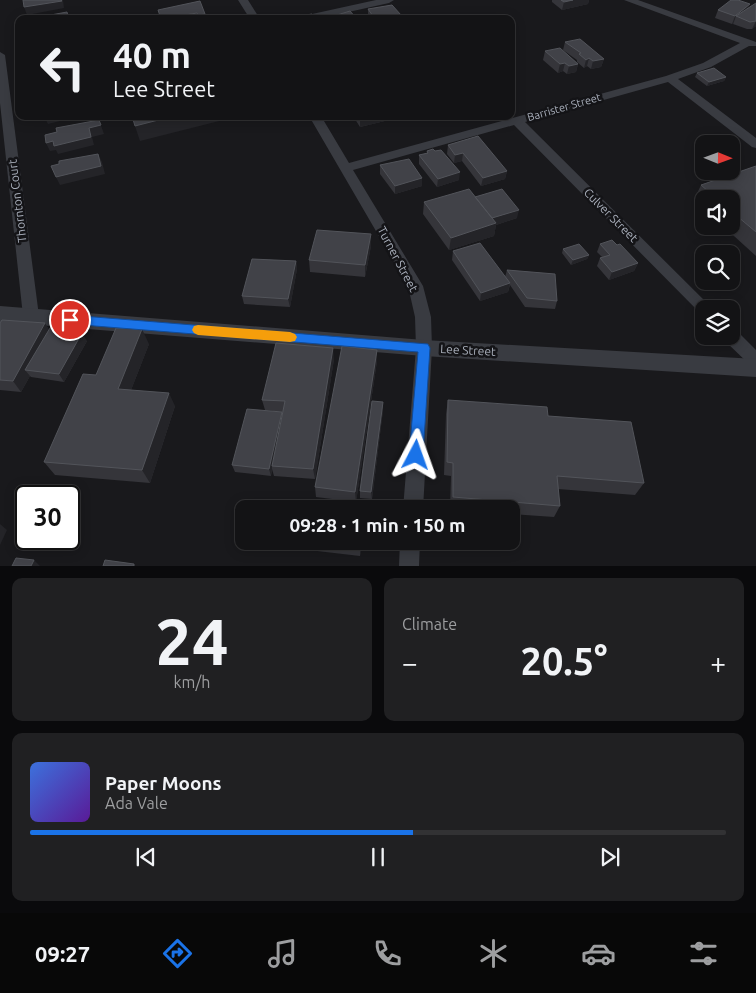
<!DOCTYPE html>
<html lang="en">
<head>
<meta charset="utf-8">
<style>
  body { margin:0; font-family:Ubuntu,sans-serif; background:#202022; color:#f1f3f6; height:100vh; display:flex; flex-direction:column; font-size:19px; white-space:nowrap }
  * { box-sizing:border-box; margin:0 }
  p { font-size:16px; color:#9d9ea0 }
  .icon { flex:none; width:28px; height:28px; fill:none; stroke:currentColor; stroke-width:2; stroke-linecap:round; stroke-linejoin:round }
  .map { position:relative; height:566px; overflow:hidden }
  .drawer { display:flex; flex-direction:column; gap:12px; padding:12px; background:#0a0a0c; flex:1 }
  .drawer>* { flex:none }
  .guide { position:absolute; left:15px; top:15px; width:500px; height:105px; border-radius:10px; box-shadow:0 2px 12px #0003,0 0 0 1px #323234; background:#131315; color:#f1f3f6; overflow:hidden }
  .needle { width:32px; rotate:91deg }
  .controls { position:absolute; left:695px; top:135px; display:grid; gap:10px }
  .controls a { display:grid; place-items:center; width:45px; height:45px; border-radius:10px; background:#131315; box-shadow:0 2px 12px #0003,0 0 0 1px #323234; font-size:25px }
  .speed { position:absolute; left:15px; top:485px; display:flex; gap:10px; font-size:25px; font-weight:700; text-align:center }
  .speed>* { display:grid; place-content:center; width:65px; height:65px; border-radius:50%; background:#131315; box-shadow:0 2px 12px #0003,0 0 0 1px #323234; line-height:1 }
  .speed .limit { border:2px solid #111; border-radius:8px; background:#fff; color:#111 }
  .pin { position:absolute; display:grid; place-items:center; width:42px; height:42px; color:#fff; margin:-21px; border:2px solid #fff; border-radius:50%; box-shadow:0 1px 5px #0007 }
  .me { position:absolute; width:55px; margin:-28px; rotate:4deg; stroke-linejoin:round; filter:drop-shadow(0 0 4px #0008) }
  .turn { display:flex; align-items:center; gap:18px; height:105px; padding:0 15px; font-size:22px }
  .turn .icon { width:65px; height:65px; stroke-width:2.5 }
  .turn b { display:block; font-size:35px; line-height:42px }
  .big { font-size:38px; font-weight:600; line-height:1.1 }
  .drawer .card { flex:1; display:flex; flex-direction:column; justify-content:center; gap:8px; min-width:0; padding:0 18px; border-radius:10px; background:#202022 }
  .drawer .dial { align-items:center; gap:0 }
  .dial b { font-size:65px; line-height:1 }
  .song { display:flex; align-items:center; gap:15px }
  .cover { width:60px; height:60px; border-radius:8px; background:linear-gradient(135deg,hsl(220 70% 55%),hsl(270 70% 35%)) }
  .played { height:5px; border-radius:2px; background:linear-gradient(90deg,#1a73e8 55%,#323234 55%) }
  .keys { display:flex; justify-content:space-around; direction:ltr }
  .heat { display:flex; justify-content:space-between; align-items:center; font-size:28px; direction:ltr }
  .drawer .tiles { flex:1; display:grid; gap:12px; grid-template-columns:1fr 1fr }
  .card:last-child { grid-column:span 2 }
  .trip { position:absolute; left:235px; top:500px; width:285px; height:50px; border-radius:10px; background:#131315; box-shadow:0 2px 12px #0003,0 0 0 1px #323234; font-weight:600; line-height:50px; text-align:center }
  .dock { display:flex; height:80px; justify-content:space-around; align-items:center; background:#080808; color:#9d9ea0 }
  .dock .icon { width:35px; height:35px }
  .dock .current { color:#1a73e8 }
  .dock b { font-size:22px; color:#f1f3f6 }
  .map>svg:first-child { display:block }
</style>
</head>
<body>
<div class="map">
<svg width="756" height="566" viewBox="0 0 756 566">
  <rect width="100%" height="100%" fill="#19191c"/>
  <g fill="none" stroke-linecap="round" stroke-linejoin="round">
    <path fill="#393b41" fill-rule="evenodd" d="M238 0H248L260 19H250Z
      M376 0H394L389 3 317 19H298L303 16Z
      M624 0H638L756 42V46H749L711 67 678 79 756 138V148L752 147 668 82 525 122 713 309H704V315L700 313 514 125 353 170 423 286 431 317 432 348 423 509H403L416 348 415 317 408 286 309 116H321L349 163 666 76 703 63 740 43Z
      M0 52 5 55 39 316 37 320 31 322 25 320 23 316 0 103Z
      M731 330 737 331 756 350V367L750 365 725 341 723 336H731Z
      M400 541H420L419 566H399Z"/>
    <path fill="#393b41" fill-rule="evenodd" d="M0 306 424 340 756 359V377L424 356 0 322Z"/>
  </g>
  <path fill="#35353a" d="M552 0H589L588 4 562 10 552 2Z
    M756 3V26L752 29H747L733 24 734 22 732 24 715 18 718 10 748 8Z
    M368 9 401 15V19H369L368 17Z
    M565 42 604 59 601 67 591 69 587 66 584 68 577 62V60L563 50Z
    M545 51 578 64 576 72 567 74 563 71 558 73 543 60Z
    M697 73 726 77 724 81 707 86 695 77Z
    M353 116H389V120L360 127Z
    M448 145 507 171 505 179 481 186 462 161 454 163 447 154Z
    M427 151 459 180 437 187 419 164V155L427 153Z
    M380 165 422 178V186L395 194 380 174Z
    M756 166V256L723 226H731V199H704V209L694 200 701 185Z
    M475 197 517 218 496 225 494 236 449 250 423 214 424 202Z
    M600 244 617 245 638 263 634 271 609 280 597 266 600 258 602 257 597 252Z
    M371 246 365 277 310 272 309 260Z
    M563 249 589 255 587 259 571 265 562 253Z
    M453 251 505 277 507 270 557 301 555 309 525 307 510 285 508 292 480 301 452 260Z
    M296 261 297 269 290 307 244 304 242 296Z
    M0 323H45L49 330 87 341 64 382 31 377 30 376 21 392 0 390Z
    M149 344 131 390 175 406 150 483 55 475 44 462 96 375Z
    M377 350V361L356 502 316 497 315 487Z
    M334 359 315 479 274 476 272 469 271 476 235 472 232 465 282 415 283 412 265 410 262 400Z
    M448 400 548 416 644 483 635 495 558 489 560 506 554 517 511 514V509H450L451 476 444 475 446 414Z
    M383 402V410L372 499 360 498V491Z
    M362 541 360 556 317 551 316 545Z"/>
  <path fill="#242428" d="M61 0H63L64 8 27 15 24 7Z
    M573 0H589L588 4 562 10 564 2Z
    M750 4 746 12 736 16 734 22 732 24 735 16Z
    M67 12 70 19H61L60 17Z
    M197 13 198 19H163Z
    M205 14 206 19H199L198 15Z
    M401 15V19H394V16Z
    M756 21V26L752 29Z
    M589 58 587 66 584 68 586 60Z
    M604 59 601 67 591 69 593 61Z
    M565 63 563 71 558 73 560 64Z
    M578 64 576 72 567 74 569 66Z
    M726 77 724 81 707 86 709 82Z
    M44 116H80L48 124Z
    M174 116H239L140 141 135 126Z
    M369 116H389V120L360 127V119Z
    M99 120 104 134 92 137 94 145 58 154 56 150 50 151 46 143 89 128Z
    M463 153 462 161 454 163 455 155Z
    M98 154 102 162 105 174 60 185 56 177Z
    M507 171 505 179 481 186 483 178Z
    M460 172 459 180 437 187 438 179Z
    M422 178V186L395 194V186Z
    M519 210 517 218 496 225 494 236 449 250 451 238 489 219Z
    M371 234V246L365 277V265Z
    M589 255 587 259 571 265 573 260Z
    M296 261 297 269 290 307 288 299Z
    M638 263 634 271 609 280 612 272Z
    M510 283 508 292 480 301 481 293Z
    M45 323 52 335 25 370 30 376 21 392 13 381Z
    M142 329 149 344 126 403 118 389Z
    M82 333 87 341 64 382 59 374Z
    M333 348 334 359 315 479 313 469Z
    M377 350V361L356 502 355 492Z
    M169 393 175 406 150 483 142 470Z
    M383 402V410L372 499 371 492Z
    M282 412 284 420 272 466V469L271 476 269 469Z
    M0 524 7 530 0 545Z
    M361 541H362L360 556V550Z
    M34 560 40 566H31Z"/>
  <path fill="#414248" stroke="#52545a" d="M23 0H61L62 1 24 7Z
    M561 0H573L564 2Z
    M731 0H738L750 4 735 16 718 10Z
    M200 1 205 14 198 15 197 13 161 19 158 10Z
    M756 3V21L750 22 736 16Z
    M392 5 401 15 394 16 396 19H375L368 9Z
    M350 11 357 19H324Z
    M67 12 68 16 60 17 61 19H29Z
    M312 14 314 16H318L321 19H296L295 17Z
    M580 39 604 59 593 61 589 58 586 60 579 54 581 53 565 42Z
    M560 48 578 64 569 66 565 63 560 64 545 51Z
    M714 68 726 77 709 82 697 73Z
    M132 116H174L135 126Z
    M358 116H369L360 119Z
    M99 120 101 125 89 128 91 137 54 146 53 141 46 143 45 135 57 132 56 128Z
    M478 136 507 171 483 178 463 153 455 155 448 145Z
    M433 149 435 151 441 150 460 172 438 179 419 155 428 153 427 151Z
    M98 154 101 166 56 177 51 166 59 164V161Z
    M409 159 422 178 395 186 380 165Z
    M756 166V232L731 211V199H717L701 185Z
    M469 189 496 223 451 238 424 202Z
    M502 189 519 210 492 218 475 197Z
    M317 230 371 234 365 265 309 260Z
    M612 240 617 245 620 244 638 263 612 272 600 258 610 255 600 244Z
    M480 243 510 283 481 293 453 251Z
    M579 244 589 255 573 260 563 249Z
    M252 259 296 261 288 299 242 296Z
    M507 270 555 274 557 301 527 298Z
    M2 320 45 323 13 381 0 380V323Z
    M67 327 82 333 59 374 25 370 50 328Z
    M116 328 142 329 118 389 169 393 142 470 44 462 83 374 96 375Z
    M276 343 333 348 313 469 272 466 285 401 262 400Z
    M342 346 377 350 355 492 315 487Z
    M448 400 547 407 548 416 631 422 644 483 557 476 560 506 453 497V463L447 462Z
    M372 401 383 402 371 492 360 491Z
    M247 409 282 412 269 469 232 465Z
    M317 541H361L360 550 316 545Z
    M16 558 34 560 31 566H12Z
    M105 560 134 564V566H103Z"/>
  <path fill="#1a73e8" stroke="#114b97" d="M70 315 428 344 430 348 423 455 421 460 416 461 411 460 409 455 418 352 70 324 66 323 64 320 66 316Z"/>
  <path fill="#f59e0b" d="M198 325 290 332 295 334 297 337 295 341 290 342 198 335 194 333 192 330 194 326Z"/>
  <g text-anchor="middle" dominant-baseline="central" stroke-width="5" stroke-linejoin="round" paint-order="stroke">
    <g font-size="11" fill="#aab0bc" stroke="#141417">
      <text transform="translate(564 107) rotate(-16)">Barrister Street</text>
    </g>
    <g font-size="12" fill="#aab0bc" stroke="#141417">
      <text transform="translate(17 201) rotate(-97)">Thornton Court</text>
      <text transform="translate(611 215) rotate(45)">Culver Street</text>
      <text transform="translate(398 259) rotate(62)">Turner Street</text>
      <text transform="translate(468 350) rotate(3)">Lee Street</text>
    </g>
  </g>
</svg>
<div class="controls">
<a><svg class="needle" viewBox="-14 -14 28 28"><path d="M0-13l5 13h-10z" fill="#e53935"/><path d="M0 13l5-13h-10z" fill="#9d9ea0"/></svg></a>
<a><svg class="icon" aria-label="sound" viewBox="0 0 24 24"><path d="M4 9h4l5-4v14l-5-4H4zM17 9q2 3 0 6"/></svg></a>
<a><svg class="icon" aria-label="search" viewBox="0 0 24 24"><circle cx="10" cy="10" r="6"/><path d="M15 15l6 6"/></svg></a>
<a><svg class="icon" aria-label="layers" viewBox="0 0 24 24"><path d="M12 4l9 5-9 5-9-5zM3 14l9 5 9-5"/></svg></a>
</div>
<div class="speed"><div class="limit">30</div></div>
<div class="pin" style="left:70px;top:320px;background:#d93025"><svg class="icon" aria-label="arrive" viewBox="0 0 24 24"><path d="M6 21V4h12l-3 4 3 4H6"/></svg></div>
<svg class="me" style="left:416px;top:455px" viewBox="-20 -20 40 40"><path d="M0-17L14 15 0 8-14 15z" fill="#1a73e8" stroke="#fff" stroke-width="4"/></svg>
<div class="trip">09:28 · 1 min · 150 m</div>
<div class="guide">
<div class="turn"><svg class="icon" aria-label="left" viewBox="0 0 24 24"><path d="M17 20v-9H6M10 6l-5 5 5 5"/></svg><div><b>40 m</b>Lee Street</div></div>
</div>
</div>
<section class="drawer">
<div class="tiles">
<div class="card dial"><b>24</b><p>km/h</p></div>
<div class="card"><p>Climate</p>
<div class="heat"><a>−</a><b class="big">20.5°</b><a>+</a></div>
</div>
<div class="card">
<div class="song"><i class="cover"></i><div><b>Paper Moons</b><p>Ada Vale</p></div></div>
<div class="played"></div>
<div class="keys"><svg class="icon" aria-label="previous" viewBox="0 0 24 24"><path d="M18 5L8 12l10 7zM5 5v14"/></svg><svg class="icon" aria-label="pause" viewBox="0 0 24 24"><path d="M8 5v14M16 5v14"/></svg><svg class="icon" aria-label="next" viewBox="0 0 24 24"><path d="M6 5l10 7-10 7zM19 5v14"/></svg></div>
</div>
</div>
</section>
<nav class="dock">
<b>09:27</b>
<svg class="icon current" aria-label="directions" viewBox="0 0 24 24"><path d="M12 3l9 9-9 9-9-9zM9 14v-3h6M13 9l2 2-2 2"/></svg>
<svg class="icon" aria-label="music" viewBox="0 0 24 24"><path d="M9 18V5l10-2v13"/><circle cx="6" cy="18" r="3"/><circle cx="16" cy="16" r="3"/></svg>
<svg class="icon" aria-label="phone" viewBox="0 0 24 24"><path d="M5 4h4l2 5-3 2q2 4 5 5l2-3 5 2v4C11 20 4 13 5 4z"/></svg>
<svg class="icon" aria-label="climate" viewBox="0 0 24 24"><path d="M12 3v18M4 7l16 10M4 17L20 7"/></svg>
<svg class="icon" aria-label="car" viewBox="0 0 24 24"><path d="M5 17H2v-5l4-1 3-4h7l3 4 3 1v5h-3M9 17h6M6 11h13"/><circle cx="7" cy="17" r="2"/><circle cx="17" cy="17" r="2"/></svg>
<svg class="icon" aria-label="filters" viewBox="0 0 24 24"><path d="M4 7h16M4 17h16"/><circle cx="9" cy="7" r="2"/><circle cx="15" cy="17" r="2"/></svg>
</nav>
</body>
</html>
